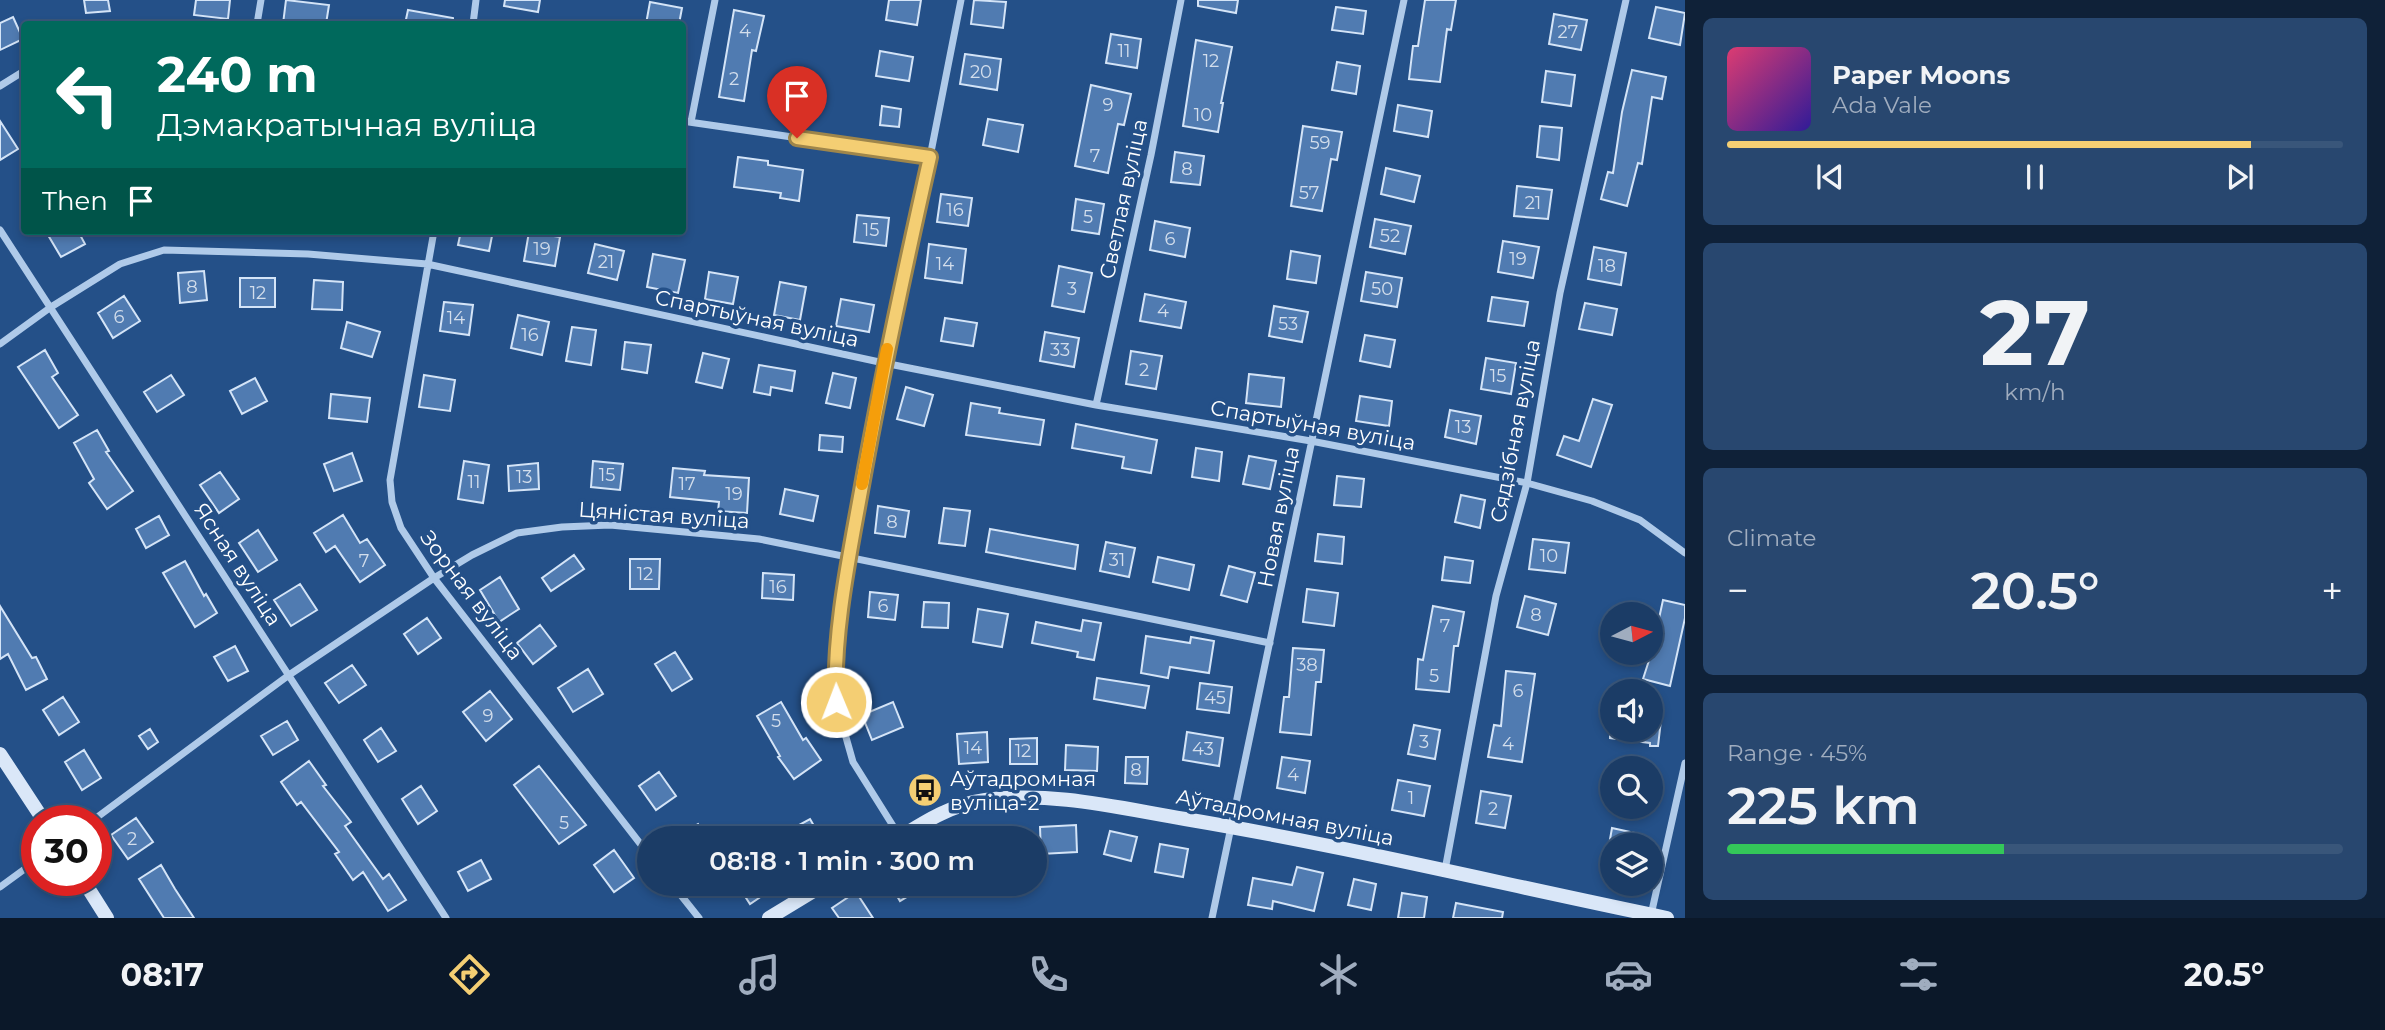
<!DOCTYPE html>
<html lang="en">
<head>
<meta charset="utf-8">
<style>
  body { margin:0; font-family:Montserrat,sans-serif; background:#28476f; color:#f1f3f6; height:100vh; display:flex; flex-direction:column; font-size:26px; white-space:nowrap }
  * { box-sizing:border-box; margin:0 }
  p { font-size:23px; color:#a0adbf }
  .icon { flex:none; width:38px; height:38px; fill:none; stroke:currentColor; stroke-width:2; stroke-linecap:round; stroke-linejoin:round }
  .map { position:relative; flex:1; overflow:hidden }
  .details { display:flex; flex-direction:column; gap:18px; padding:18px; background:#0f2138; width:700px }
  .details>* { flex:none }
  .banner { position:absolute; left:21px; top:21px; width:665px; height:214px; border-radius:7px; box-shadow:0 4px 10px #0003,0 0 0 2px #39567a; background:#00695c; color:#fff; overflow:hidden }
  .needle { width:46px; rotate:84deg }
  .tools { position:absolute; left:1600px; top:602px; display:grid; gap:14px }
  .tools a { display:grid; place-items:center; width:63px; height:63px; border-radius:50%; background:#1b3c66; box-shadow:0 4px 10px #0003,0 0 0 2px #39567a; font-size:35px }
  .speed { position:absolute; left:21px; top:805px; display:flex; gap:14px; font-size:35px; font-weight:700; text-align:center }
  .speed>* { display:grid; place-content:center; width:91px; height:91px; border-radius:50%; background:#1b3c66; box-shadow:0 4px 10px #0003,0 0 0 2px #39567a; line-height:1 }
  .speed .limit { border:10px solid #d22; background:#fff; color:#111 }
  .pin { position:absolute; display:grid; place-items:center; width:60px; height:60px; color:#fff; margin:-72px -30px; border-radius:50% 50% 50% 0; rotate:-45deg; box-shadow:0 0 7px #0007 }
  .pin .icon { rotate:45deg }
  .me { position:absolute; width:77px; margin:-38px; rotate:359deg; stroke-linejoin:round; filter:drop-shadow(0 0 5px #0008) }
  .turn { display:flex; align-items:center; gap:24px; height:147px; padding:0 21px; font-size:32px }
  .turn .icon { width:91px; height:91px; stroke-width:2.5 }
  .turn b { display:block; font-size:49px; line-height:60px }
  .then { display:flex; align-items:center; height:66px; padding:0 21px; background:#0003; gap:14px; font-size:26px }
  .big { font-size:52px; font-weight:600; line-height:1.1 }
  .details .widget { flex:1; display:flex; flex-direction:column; justify-content:center; gap:10px; min-width:0; padding:0 24px; border-radius:10px; background:#28476f }
  .details .dial { align-items:center; gap:0 }
  .dial b { font-size:91px; line-height:1 }
  .song { display:flex; align-items:center; gap:21px }
  .cover { width:84px; height:84px; border-radius:10px; background:linear-gradient(135deg,hsl(340 70% 55%),hsl(250 70% 35%)) }
  .played { height:7px; border-radius:4px; background:linear-gradient(90deg,#f4ce73 85%,#39567a 85%) }
  .keys { display:flex; justify-content:space-around; direction:ltr }
  .heat { display:flex; justify-content:space-between; align-items:center; font-size:38px; direction:ltr }
  .charge { height:10px; border-radius:5px; background:linear-gradient(90deg,#34c759 45%,#39567a 0) }
  .trip { position:absolute; left:637px; top:826px; width:410px; height:70px; border-radius:35px; background:#1b3c66; box-shadow:0 4px 10px #0003,0 0 0 2px #39567a; font-weight:600; line-height:70px; text-align:center }
  .dock { display:flex; height:112px; justify-content:space-around; align-items:center; background:#0b1829; color:#a0adbf }
  .dock .icon { width:49px; height:49px }
  .dock .current { color:#f4ce73 }
  .dock b { font-size:32px; color:#f1f3f6 }
  main { display:flex; flex:1; min-height:0 }
  .map>svg:first-child { display:block }
</style>
</head>
<body>
<main>
<div class="map">
<svg width="1685" height="918" viewBox="0 0 1685 918">
  <rect width="100%" height="100%" fill="#245088"/>
  <path fill="#507bb1" stroke="#d4e4f7" stroke-width="2" d="M84 0H108L110 11 86 13Z
    M196 0H230L228 19 194 15Z
    M286 0 329 5 326 24H283Z
    M505 0H540L538 12 504 6Z
    M889 0H921L917 25 886 20Z
    M974 0 1006 2 1003 28 971 24Z
    M1198 0H1238L1236 13 1198 6Z
    M1425 0H1456L1451 30 1447 29 1440 82 1409 79 1413 46H1418Z
    M650 2 682 8 679 24H646Z
    M1336 7 1366 11 1363 34 1332 30Z
    M1656 7 1685 13 1680 45 1649 38Z
    M408 10 453 18V24H405Z
    M734 10 764 16 756 51 752 50 744 101 719 97Z
    M1554 14 1587 20 1581 50 1549 44Z
    M13 17 23 39 0 50V23Z
    M1111 34 1141 39 1137 68 1106 63Z
    M1196 40 1232 47 1221 103H1223L1218 132 1183 126Z
    M880 51 913 57 909 81 876 76Z
    M965 54 1001 59 997 90 960 84Z
    M1337 62 1360 66 1356 94 1332 90Z
    M1632 70 1666 77 1662 99 1652 97 1642 164 1638 163 1627 206 1601 199 1608 172 1613 173 1622 112Z
    M1546 71 1575 75 1571 106 1542 102Z
    M797 79 819 82 814 115 792 112Z
    M1091 85 1131 94 1124 125 1118 124 1108 173 1075 166Z
    M1398 105 1432 111 1428 137 1394 131Z
    M882 106 901 109 899 127 880 125Z
    M988 119 1023 125 1018 152 983 145Z
    M0 121 18 149 0 160Z
    M1303 126 1342 132 1337 160 1331 159 1322 211 1291 206Z
    M1540 126 1562 128 1559 160 1537 157Z
    M1175 152 1204 156 1200 185 1171 182Z
    M738 157 768 161V165L803 170 799 201 780 198 781 193 734 187Z
    M1386 168 1420 176 1414 202 1381 194Z
    M1517 186 1552 190 1548 219 1514 216Z
    M941 194 972 198 968 226 937 222Z
    M1076 199 1104 204 1099 234 1072 230Z
    M857 215 889 218 886 246 854 242Z
    M1375 219 1411 226 1405 254 1370 247Z
    M1155 221 1190 228 1185 257 1150 250Z
    M55 231H78L85 244 61 257 48 235Z
    M461 231H493L489 251 458 245Z
    M529 232 560 237 555 266 524 261Z
    M1503 241 1539 247 1533 278 1498 272Z
    M595 244 624 251 617 280 588 273Z
    M929 244 966 249 962 283 925 278Z
    M1594 247 1626 253 1621 285 1588 279Z
    M1291 251 1320 256 1316 283 1287 279Z
    M653 254 685 260 678 293 647 287Z
    M1059 266 1092 273 1084 312 1052 306Z
    M204 271 207 300 180 303 178 273Z
    M709 272 738 277 733 304 705 299Z
    M1366 272 1402 278 1397 307 1361 301Z
    M240 278H275V307H240Z
    M314 280 343 282 342 310 312 309Z
    M780 282 806 287 800 320 774 315Z
    M1145 294 1186 302 1181 328 1140 321Z
    M124 296 140 321 113 338 98 313Z
    M1492 297 1528 302 1524 326 1488 321Z
    M841 299 874 305 869 332 836 326Z
    M444 302 473 305 469 335 440 331Z
    M1585 303 1617 309 1612 335 1579 329Z
    M1274 306 1308 312 1302 342 1269 336Z
    M518 315 549 322 542 355 511 348Z
    M945 318 977 323 973 346 941 341Z
    M347 322 380 332 372 357 341 348Z
    M572 327 596 330 591 365 566 361Z
    M1045 332 1079 338 1074 367 1040 361Z
    M1365 335 1395 340 1390 367 1360 361Z
    M625 342 651 345 647 373 622 369Z
    M45 350 58 373 52 377 78 415 59 428 18 367Z
    M1131 351 1162 356 1156 389 1126 384Z
    M703 353 729 359 722 388 696 382Z
    M1486 358 1516 363 1511 394 1481 389Z
    M759 365 795 371 792 391 771 387 770 395 754 392Z
    M833 373 856 378 850 408 826 403Z
    M1249 374 1284 378 1281 407 1246 403Z
    M171 375 184 395 157 412 144 392Z
    M424 375 455 380 450 411 419 407Z
    M255 378 267 401 242 414 230 391Z
    M906 387 933 395 924 426 897 419Z
    M331 394 370 398 367 422 329 418Z
    M1360 396 1392 401 1389 426 1356 421Z
    M1593 399 1612 405 1591 467 1557 455 1564 436 1579 441Z
    M971 403 1000 408 999 413 1044 420 1040 445 966 435Z
    M1450 410 1481 416 1476 444 1445 437Z
    M1076 424 1157 440 1151 473 1122 468 1124 457 1072 448Z
    M97 430 109 451 106 452 133 491 107 509 89 483 94 479 74 443Z
    M820 435 843 437 842 452 819 450Z
    M1196 448 1222 452 1219 481 1192 477Z
    M352 453 362 481 334 491 324 464Z
    M1249 456 1276 461 1270 489 1243 484Z
    M464 461 489 465 483 503 458 499Z
    M593 461 623 464 620 490 591 487Z
    M538 463 539 489 509 491 508 466Z
    M673 468 705 471 704 475 749 478 747 513 718 511 719 502 670 497Z
    M220 472 239 499 219 513 200 485Z
    M1337 476 1364 479 1361 507 1334 505Z
    M785 489 818 496 813 521 780 514Z
    M1461 495 1485 500 1480 528 1455 522Z
    M878 506 909 511 905 537 875 533Z
    M944 508 970 511 965 546 939 543Z
    M343 515 360 543 367 539 385 565 360 582 335 546 326 552 314 533Z
    M159 516 169 535 146 548 136 529Z
    M990 529 1078 545 1075 569 986 552Z
    M258 530 277 560 258 572 239 543Z
    M1318 534 1344 537 1342 564 1315 561Z
    M1533 539 1569 543 1565 573 1529 569Z
    M1106 542 1135 548 1129 577 1100 571Z
    M574 555 584 569 551 591 542 578Z
    M1158 557 1194 565 1189 590 1153 582Z
    M1445 557 1473 561 1470 583 1442 580Z
    M630 559H660L659 589H630Z
    M185 561 204 596 206 594 217 613 195 627 163 573Z
    M1229 566 1255 573 1247 602 1221 595Z
    M763 573 794 575 793 600 762 598Z
    M500 577 519 609 499 622 480 590Z
    M300 584 317 610 291 626 274 600Z
    M1307 589 1338 593 1334 626 1303 622Z
    M870 592 898 595 895 620 868 617Z
    M1525 596 1556 604 1548 635 1517 627Z
    M1663 600 1685 605V618L1670 686 1643 679 1652 651Z
    M924 602 949 603 948 628 922 627Z
    M0 606 32 658 36 657 47 679 26 690 8 654 0 659Z
    M1433 606 1464 612 1458 646H1454L1449 692 1416 689 1418 659 1423 660Z
    M978 609 1008 614 1002 647 973 642Z
    M427 618 441 638 418 654 404 634Z
    M1083 620 1101 623 1094 660 1077 657 1078 652 1032 643 1036 622 1081 631Z
    M540 625 556 646 533 664 517 643Z
    M1146 636 1190 643 1191 637 1214 641 1209 673 1170 667 1168 678 1141 673Z
    M235 646 248 671 228 681 214 657Z
    M1293 648 1324 650 1321 682H1316L1311 735 1280 732 1284 697H1289Z
    M675 652 692 679 672 691 655 664Z
    M352 665 366 685 339 703 325 683Z
    M588 669 603 694 573 712 558 688Z
    M1506 671 1535 674 1522 762 1488 757 1494 725 1501 726Z
    M1097 678 1149 686 1145 708 1094 699Z
    M1200 683 1232 687 1229 713 1197 709Z
    M490 691 512 719 486 741 463 712Z
    M63 697 79 722 59 735 43 710Z
    M781 702 803 740 806 738 821 760 794 779 778 757 780 756 757 716Z
    M893 702 903 727 872 740 862 715Z
    M1650 711 1662 712 1658 746H1650V743L1610 738V730H1650Z
    M287 721 298 740 273 755 261 736Z
    M1414 725 1440 730 1435 759 1408 754Z
    M381 728 396 751 378 762 364 740Z
    M150 729 158 742 148 749 139 736Z
    M987 732 988 762 959 764 957 734Z
    M1187 732 1223 738 1219 766 1183 760Z
    M1037 738V764H1010V739Z
    M1066 745 1098 747 1097 771 1065 770Z
    M84 750 101 778 82 790 65 762Z
    M1126 757H1148L1147 784 1125 783Z
    M1282 757 1310 761 1305 793 1277 788Z
    M309 761 326 785 323 786 351 822 345 826 383 879 389 874 406 900 388 911 363 872 353 880 335 854 339 852 301 802 297 805 281 782Z
    M539 766 586 825 559 844 514 785Z
    M659 772 676 796 656 810 639 786Z
    M1398 780 1430 786 1424 816 1392 810Z
    M421 786 437 811 418 824 402 799Z
    M1481 791 1511 796 1505 828 1476 823Z
    M136 818 153 842 128 859 111 835Z
    M810 819 821 838H775Z
    M698 824 706 838H673Z
    M1076 825 1077 852 1041 854 1040 827Z
    M1612 828 1635 833 1633 845H1609Z
    M1110 831 1137 837 1131 861 1104 854Z
    M1160 844 1188 849 1183 877 1155 872Z
    M614 850 634 878 614 892 594 865Z
    M481 860 491 879 468 891 458 872Z
    M161 865 175 889 194 918H164L139 879Z
    M1297 867 1323 873 1314 911 1273 901 1272 909 1248 905 1253 878 1292 885Z
    M1354 879 1376 884 1371 910 1348 905Z
    M737 884H762L768 892 750 904Z
    M890 884H928L900 901Z
    M856 892 873 918H839L832 908Z
    M1402 893 1427 897 1424 918H1398Z
    M1456 903 1503 912 1502 918H1453Z"/>
  <g fill="none" stroke-linecap="round" stroke-linejoin="round">
    <path stroke="#afcae9" stroke-width="7" d="M257 24 261 0
      M473 24 476 0
      M0 86 24 71
      M682 121 930 157
      M691 122 715 0
      M0 230 446 918
      M434 231 390 480 392 502 401 528 434 578 649 855
      M0 344 51 307 120 264 164 250 308 254 427 264 884 363 1096 405 1311 441 1527 483 1592 501 1640 520 1685 553
      M1096 405 1151 155 1181 0
      M92 821 289 675 434 578 472 555 517 533 562 527 610 525 759 539 1270 643
      M900 837 853 762 836 702 835 672 849 557 884 363 930 157 961 0
      M1445 870 1496 596 1527 483 1560 293 1626 0
      M672 884 699 918
      M0 887 37 860
      M1651 915 1685 763
      M1212 918 1404 0"/>
    <path stroke="#dae7f8" stroke-width="14" d="M0 754 44 821
      M899 838C926 821 953 804 985 800 1051 791 1119 808 1185 819 1346 846 1506 885 1667 918
      M83 880 107 918
      M769 918 825 884"/>
  </g>
  <g fill="none" stroke-linecap="round" stroke-linejoin="round">
    <g stroke="#9f864b" stroke-width="18">
      <path id="route" d="M797 138 930 157C905 268 881 379 861 491 849 558 833 633 836 702"/>
    </g>
    <use href="#route" stroke="#f4ce73" stroke-width="12"/>
    <path stroke="#f59e0b" stroke-width="12" d="M862 484 887 349"/>
  </g>
  <defs>
    <g id="bus-disc" transform="scale(1.75)"><circle r="9.5" fill="#f4ce73" stroke="#245088"/><path d="M-5-6H5V4H4V6H2V4H-2V6H-4V4H-5ZM-3.5-4V0h7V-4ZM-3.5 1.2v1.5H-2V1.2ZM2 1.2v1.5H3.5V1.2Z" fill="#111"/></g>
  </defs>
  <g fill-rule="evenodd">
    <use href="#bus-disc" x="925" y="790"/>
  </g>
  <g text-anchor="middle" dominant-baseline="central" stroke-width="7" stroke-linejoin="round" paint-order="stroke">
    <g font-size="18" fill="#d3deec">
      <text x="745" y="31">4</text>
      <text x="1568" y="32">27</text>
      <text x="1124" y="51">11</text>
      <text x="1211" y="61">12</text>
      <text x="981" y="72">20</text>
      <text x="734" y="79">2</text>
      <text x="1108" y="105">9</text>
      <text x="1203" y="115">10</text>
      <text x="1320" y="143">59</text>
      <text x="1095" y="156">7</text>
      <text x="1187" y="169">8</text>
      <text x="1309" y="193">57</text>
      <text x="1533" y="203">21</text>
      <text x="955" y="210">16</text>
      <text x="1088" y="217">5</text>
      <text x="871" y="230">15</text>
      <text x="1390" y="236">52</text>
      <text x="1170" y="239">6</text>
      <text x="542" y="249">19</text>
      <text x="1518" y="259">19</text>
      <text x="606" y="262">21</text>
      <text x="945" y="264">14</text>
      <text x="1607" y="266">18</text>
      <text x="192" y="287">8</text>
      <text x="1072" y="289">3</text>
      <text x="1382" y="289">50</text>
      <text x="258" y="293">12</text>
      <text x="1163" y="311">4</text>
      <text x="119" y="317">6</text>
      <text x="456" y="318">14</text>
      <text x="1288" y="324">53</text>
      <text x="530" y="335">16</text>
      <text x="1060" y="350">33</text>
      <text x="1144" y="370">2</text>
      <text x="1498" y="376">15</text>
      <text x="1463" y="427">13</text>
      <text x="607" y="475">15</text>
      <text x="524" y="477">13</text>
      <text x="474" y="482">11</text>
      <text x="687" y="484">17</text>
      <text x="734" y="494">19</text>
      <text x="892" y="522">8</text>
      <text x="1549" y="556">10</text>
      <text x="1117" y="560">31</text>
      <text x="364" y="561">7</text>
      <text x="645" y="574">12</text>
      <text x="778" y="587">16</text>
      <text x="883" y="606">6</text>
      <text x="1536" y="615">8</text>
      <text x="1445" y="626">7</text>
      <text x="1307" y="665">38</text>
      <text x="1434" y="676">5</text>
      <text x="1518" y="691">6</text>
      <text x="1215" y="698">45</text>
      <text x="488" y="716">9</text>
      <text x="776" y="721">5</text>
      <text x="1424" y="742">3</text>
      <text x="1508" y="744">4</text>
      <text x="973" y="748">14</text>
      <text x="1203" y="749">43</text>
      <text x="1023" y="751">12</text>
      <text x="1136" y="770">8</text>
      <text x="1293" y="775">4</text>
      <text x="1411" y="798">1</text>
      <text x="1493" y="809">2</text>
      <text x="564" y="823">5</text>
      <text x="132" y="839">2</text>
    </g>
    <g font-size="21" fill="#fff" stroke="#245088">
      <text transform="translate(1123 199) rotate(-78)">Светлая вуліца</text>
      <text transform="translate(757 318) rotate(12)">Спартыўная вуліца</text>
      <text transform="translate(1313 425) rotate(10)">Спартыўная вуліца</text>
      <text transform="translate(1515 431) rotate(-79)">Сядзібная вуліца</text>
      <text transform="translate(664 515) rotate(4)">Цяністая вуліца</text>
      <text transform="translate(1278 517) rotate(-79)">Новая вуліца</text>
      <text transform="translate(238 564) rotate(57)">Ясная вуліца</text>
      <text transform="translate(472 595) rotate(53)">Зорная вуліца</text>
      <text transform="translate(1285 817) rotate(11)">Аўтадромная вуліца</text>
    </g>
    <g font-size="21" fill="#fff" stroke="#245088" text-anchor="start">
      <text x="950" y="778">Аўтадромная<tspan x="950" dy="24">вуліца-2</tspan></text>
    </g>
  </g>
</svg>
<div class="tools">
<a><svg class="needle" viewBox="-14 -14 28 28"><path d="M0-13l5 13h-10z" fill="#e53935"/><path d="M0 13l5-13h-10z" fill="#a0adbf"/></svg></a>
<a><svg class="icon" aria-label="sound" viewBox="0 0 24 24"><path d="M4 9h4l5-4v14l-5-4H4zM17 9q2 3 0 6"/></svg></a>
<a><svg class="icon" aria-label="search" viewBox="0 0 24 24"><circle cx="10" cy="10" r="6"/><path d="M15 15l6 6"/></svg></a>
<a><svg class="icon" aria-label="layers" viewBox="0 0 24 24"><path d="M12 4l9 5-9 5-9-5zM3 14l9 5 9-5"/></svg></a>
</div>
<div class="speed"><div class="limit">30</div></div>
<div class="pin" style="left:797px;top:138px;background:#d93025"><svg class="icon" aria-label="arrive" viewBox="0 0 24 24"><path d="M6 21V4h12l-3 4 3 4H6"/></svg></div>
<svg class="me" style="left:836px;top:702px" viewBox="-20 -20 40 40"><circle r="17" fill="#f4ce73" stroke="#fff" stroke-width="3"/><path d="M0-11L8 9 0 5-8 9z" fill="#fff"/></svg>
<div class="trip">08:18 · 1 min · 300 m</div>
<div class="banner">
<div class="turn"><svg class="icon" aria-label="left" viewBox="0 0 24 24"><path d="M17 20v-9H6M10 6l-5 5 5 5"/></svg><div><b>240 m</b>Дэмакратычная вуліца</div></div>
<div class="then">Then<svg class="icon" aria-label="arrive" viewBox="0 0 24 24"><path d="M6 21V4h12l-3 4 3 4H6"/></svg></div>
</div>
</div>
<section class="details">
<div class="widget">
<div class="song"><i class="cover"></i><div><b>Paper Moons</b><p>Ada Vale</p></div></div>
<div class="played"></div>
<div class="keys"><svg class="icon" aria-label="previous" viewBox="0 0 24 24"><path d="M18 5L8 12l10 7zM5 5v14"/></svg><svg class="icon" aria-label="pause" viewBox="0 0 24 24"><path d="M8 5v14M16 5v14"/></svg><svg class="icon" aria-label="next" viewBox="0 0 24 24"><path d="M6 5l10 7-10 7zM19 5v14"/></svg></div>
</div>
<div class="widget dial"><b>27</b><p>km/h</p></div>
<div class="widget"><p>Climate</p>
<div class="heat"><a>−</a><b class="big">20.5°</b><a>+</a></div>
</div>
<div class="widget"><p>Range · 45%</p><b class="big">225 km</b><div class="charge"></div></div>
</section>
</main>
<nav class="dock">
<b>08:17</b>
<svg class="icon current" aria-label="directions" viewBox="0 0 24 24"><path d="M12 3l9 9-9 9-9-9zM9 14v-3h6M13 9l2 2-2 2"/></svg>
<svg class="icon" aria-label="music" viewBox="0 0 24 24"><path d="M9 18V5l10-2v13"/><circle cx="6" cy="18" r="3"/><circle cx="16" cy="16" r="3"/></svg>
<svg class="icon" aria-label="phone" viewBox="0 0 24 24"><path d="M5 4h4l2 5-3 2q2 4 5 5l2-3 5 2v4C11 20 4 13 5 4z"/></svg>
<svg class="icon" aria-label="climate" viewBox="0 0 24 24"><path d="M12 3v18M4 7l16 10M4 17L20 7"/></svg>
<svg class="icon" aria-label="car" viewBox="0 0 24 24"><path d="M5 17H2v-5l4-1 3-4h7l3 4 3 1v5h-3M9 17h6M6 11h13"/><circle cx="7" cy="17" r="2"/><circle cx="17" cy="17" r="2"/></svg>
<svg class="icon" aria-label="filters" viewBox="0 0 24 24"><path d="M4 7h16M4 17h16"/><circle cx="9" cy="7" r="2"/><circle cx="15" cy="17" r="2"/></svg>
<b>20.5°</b>
</nav>
</body>
</html>
